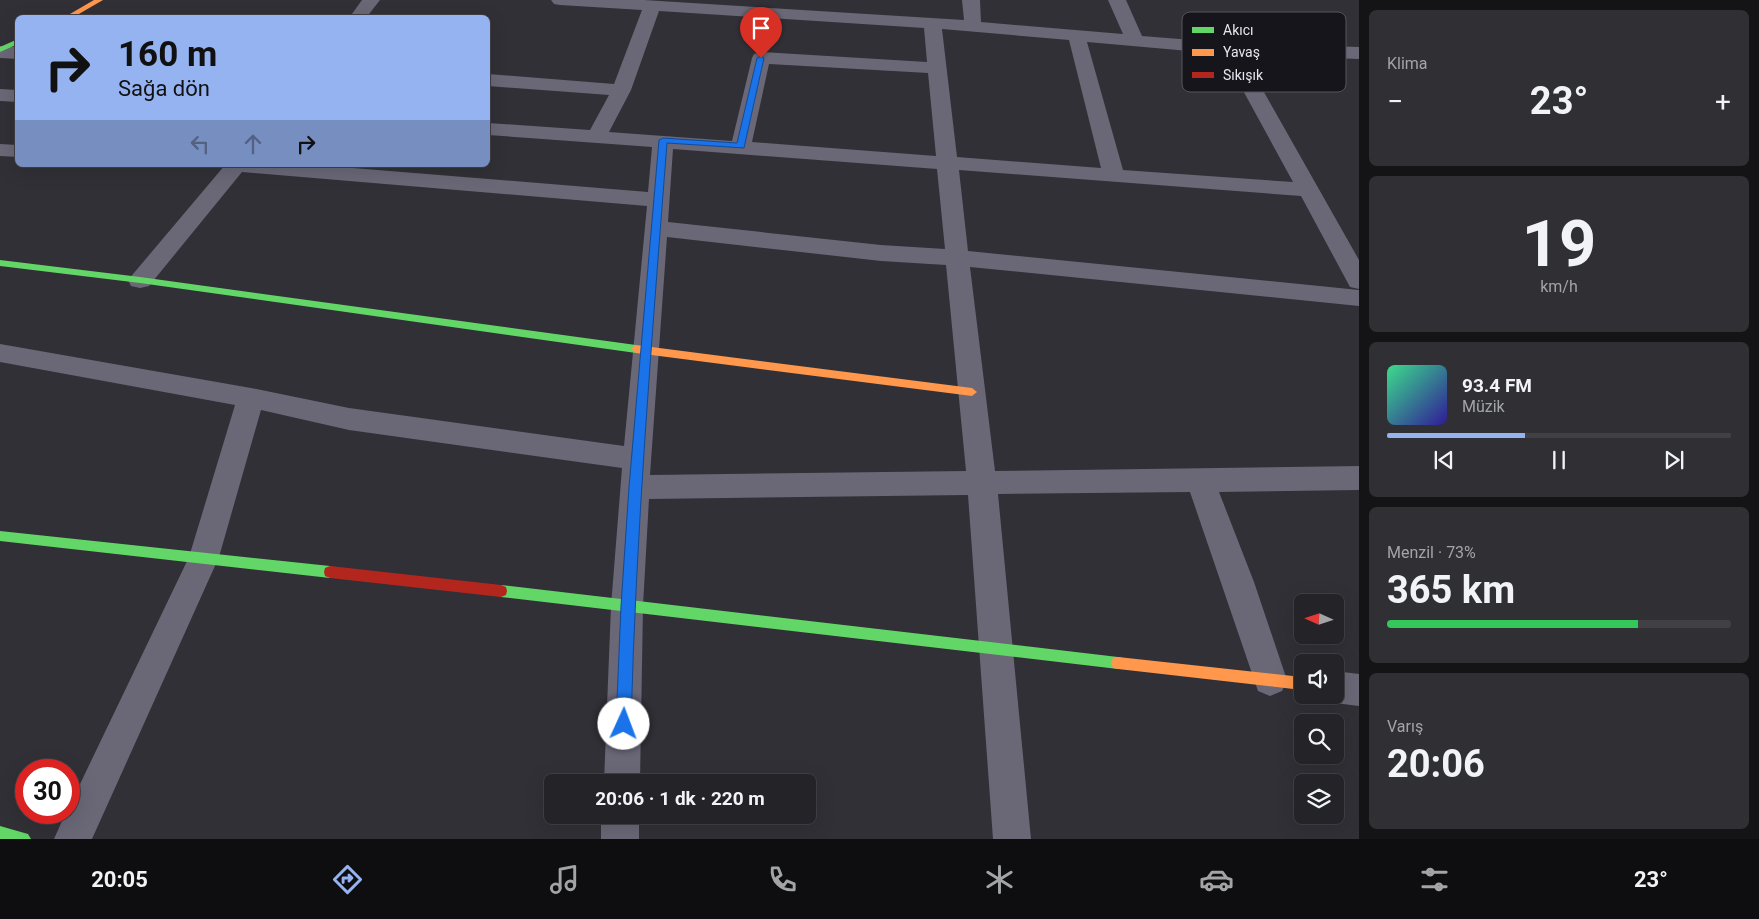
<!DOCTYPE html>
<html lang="tr">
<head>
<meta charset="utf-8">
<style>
  body { margin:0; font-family:Roboto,sans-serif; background:#303034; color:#f1f3f6; height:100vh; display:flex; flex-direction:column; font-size:19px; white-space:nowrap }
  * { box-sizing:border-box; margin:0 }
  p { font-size:16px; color:#a3a4a8 }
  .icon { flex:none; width:28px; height:28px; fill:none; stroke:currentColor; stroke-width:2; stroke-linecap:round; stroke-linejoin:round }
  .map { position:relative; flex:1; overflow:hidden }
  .panel { display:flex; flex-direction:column; gap:10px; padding:10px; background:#141416; width:400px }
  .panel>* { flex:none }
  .hud { position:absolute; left:15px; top:15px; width:475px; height:152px; border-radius:8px; box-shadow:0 5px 20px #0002,0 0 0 1px #414145; background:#95b2f1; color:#111; overflow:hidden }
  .needle { width:32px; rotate:273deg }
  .tools { position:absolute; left:1294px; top:594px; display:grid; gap:10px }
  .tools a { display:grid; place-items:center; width:50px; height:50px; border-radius:8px; background:#242428; box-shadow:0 5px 20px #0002,0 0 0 1px #414145; font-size:25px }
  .speed { position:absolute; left:15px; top:759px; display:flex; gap:10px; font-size:25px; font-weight:700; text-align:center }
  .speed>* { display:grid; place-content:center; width:65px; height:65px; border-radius:50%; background:#242428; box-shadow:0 5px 20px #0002,0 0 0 1px #414145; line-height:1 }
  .speed .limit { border:8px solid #d22; background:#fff; color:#111 }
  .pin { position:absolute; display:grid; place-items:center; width:42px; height:42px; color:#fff; margin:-51px -21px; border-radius:50% 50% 50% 0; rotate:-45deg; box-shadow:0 0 5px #0007 }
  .pin .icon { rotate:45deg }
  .me { position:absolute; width:55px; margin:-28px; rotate:2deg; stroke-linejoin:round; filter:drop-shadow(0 0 4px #0008) }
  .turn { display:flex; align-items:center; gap:18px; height:105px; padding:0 20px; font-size:22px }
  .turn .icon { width:65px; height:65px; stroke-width:2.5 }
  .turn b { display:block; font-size:35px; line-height:42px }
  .lanes { display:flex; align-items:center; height:48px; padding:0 20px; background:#0003; justify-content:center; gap:25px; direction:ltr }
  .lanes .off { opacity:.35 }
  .big { font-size:38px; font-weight:700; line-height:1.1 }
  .panel .tile { flex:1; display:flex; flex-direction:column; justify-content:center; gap:8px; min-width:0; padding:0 18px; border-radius:8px; background:#303034 }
  .panel .dial { align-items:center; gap:0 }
  .dial b { font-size:65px; line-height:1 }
  .song { display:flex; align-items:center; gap:15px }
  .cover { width:60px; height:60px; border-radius:8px; background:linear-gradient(135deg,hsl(150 70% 55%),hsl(250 70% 35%)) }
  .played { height:5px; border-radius:2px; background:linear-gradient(90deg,#95b2f1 40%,#414145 40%) }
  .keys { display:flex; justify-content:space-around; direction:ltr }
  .heat { display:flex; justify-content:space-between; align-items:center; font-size:28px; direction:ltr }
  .charge { height:8px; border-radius:4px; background:linear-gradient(90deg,#34c759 73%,#414145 0) }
  .trip { position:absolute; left:544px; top:774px; width:272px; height:50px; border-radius:8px; background:#242428; box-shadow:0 5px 20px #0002,0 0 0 1px #414145; font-weight:700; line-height:50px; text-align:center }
  .dock { display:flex; height:80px; justify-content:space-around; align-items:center; background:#0e0e10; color:#a3a4a8 }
  .dock .icon { width:35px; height:35px }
  .dock .on { color:#95b2f1 }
  .dock b { font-size:22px; color:#f1f3f6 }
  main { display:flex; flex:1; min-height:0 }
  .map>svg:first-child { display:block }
</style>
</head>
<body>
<main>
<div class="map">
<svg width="1359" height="839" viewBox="0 0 1359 839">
  <rect width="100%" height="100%" fill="#303036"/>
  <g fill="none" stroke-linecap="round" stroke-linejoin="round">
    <path fill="#6a6777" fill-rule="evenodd" d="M362 0H380L366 18H349Z
      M551 0H644L964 20 962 0H980L981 22 1123 34 1108 0H1126L1142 36 1230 43 1359 47V59L1243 55 1359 260V289L1350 287 1301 196 959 170 968 251 1359 290V306L970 267 995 471 1359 466V490L1219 492 1254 582 1287 680 1282 691 1270 696 1258 691 1190 492 998 494 1031 839H993L968 495 649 499 643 606 640 782H604L611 606 622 468 349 430 261 410 219 557 92 839H54L66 812H69V807L189 557 235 405 0 362V344L251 388 349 408 624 446 647 206 242 172 149 286 140 288 131 286 128 280 225 165H316L648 192 652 147 488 135V123L590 130 609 95 488 86V74L614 84 642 10 560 5 554 4ZM659 11 924 28 927 62 761 52 754 54 752 58 732 141 609 132 631 90ZM942 29 1069 40 1101 168 957 157ZM1087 42 1223 54 1293 182 1123 170ZM769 64 928 73 936 156 752 142ZM673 149 937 169 945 249 881 245 668 222ZM667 237 881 261 946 265 966 471 650 475Z
      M0 46 18 47V59L0 58Z
      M0 89 18 90V102L0 101Z
      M0 144 18 145V157L0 156Z
      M1335 671 1359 674V706L1335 703 1323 699 1321 695H1335Z
      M601 815H639V839H601Z"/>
    <path fill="#63d668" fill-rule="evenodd" d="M18 39V44L0 52V47Z
      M0 260 140 277 636 345 641 349 636 353 140 283 0 266Z
      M0 531 330 566 335 568 336 572 335 576 330 578 0 541Z
      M501 585 1118 657 1123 658 1125 663 1123 668 1118 669 501 597 496 595 495 591 496 587Z
      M0 826 28 834 31 839H0Z"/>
    <path fill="#ff974d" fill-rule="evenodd" d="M94 0H103L72 18H63Z
      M636 345 972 388 977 392 972 396 636 353 631 349Z
      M1118 657 1302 677V690L1118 669 1113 668 1111 663 1113 658Z"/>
    <path fill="#b3261e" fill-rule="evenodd" d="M330 566 501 585 506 587 507 591 506 595 501 597 330 578 325 576 324 572 325 568Z"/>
  </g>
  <path fill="#1a73e8" stroke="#114b97" d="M761 56 764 58 744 148 667 143C652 337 636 530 631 724L629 729 624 731 618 729 616 724 621 606 629 487 659 140 663 138 737 143 757 58Z"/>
  <rect x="1182" y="12" width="164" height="80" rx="8" fill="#16151c" stroke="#55545b" stroke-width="1"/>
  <rect x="1192" y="27" width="22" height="6" fill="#63d668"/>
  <rect x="1192" y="49" width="22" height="7" fill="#ff974d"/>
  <rect x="1192" y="72" width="22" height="6" fill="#b3261e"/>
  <g font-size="14" fill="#e7e6ef">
    <text x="1223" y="35">Akıcı</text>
    <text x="1223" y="57">Yavaş</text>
    <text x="1223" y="80">Sıkışık</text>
  </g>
</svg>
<div class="tools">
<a><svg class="needle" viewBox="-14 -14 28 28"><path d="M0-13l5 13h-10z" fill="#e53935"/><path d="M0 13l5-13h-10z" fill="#a3a4a8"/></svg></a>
<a><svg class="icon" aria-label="sound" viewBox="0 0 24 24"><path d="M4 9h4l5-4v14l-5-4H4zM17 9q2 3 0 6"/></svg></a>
<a><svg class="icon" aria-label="search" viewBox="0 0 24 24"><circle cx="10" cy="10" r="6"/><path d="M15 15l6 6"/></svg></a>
<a><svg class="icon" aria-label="layers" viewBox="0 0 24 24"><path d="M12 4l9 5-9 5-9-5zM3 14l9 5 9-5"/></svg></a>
</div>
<div class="speed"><div class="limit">30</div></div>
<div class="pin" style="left:761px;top:58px;background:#d93025"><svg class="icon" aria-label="arrive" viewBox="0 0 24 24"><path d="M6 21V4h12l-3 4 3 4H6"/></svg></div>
<svg class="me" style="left:624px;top:724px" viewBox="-20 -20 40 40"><circle r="19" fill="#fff"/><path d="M0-13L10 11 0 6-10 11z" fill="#1a73e8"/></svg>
<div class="trip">20:06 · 1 dk · 220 m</div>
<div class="hud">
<div class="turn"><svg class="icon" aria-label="right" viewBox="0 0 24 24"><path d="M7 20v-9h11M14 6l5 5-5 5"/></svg><div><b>160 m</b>Sağa dön</div></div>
<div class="lanes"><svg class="icon off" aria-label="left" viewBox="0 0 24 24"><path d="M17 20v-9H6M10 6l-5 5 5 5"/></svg><svg class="icon off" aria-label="ahead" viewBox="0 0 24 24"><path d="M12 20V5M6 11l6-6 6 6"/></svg><svg class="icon" aria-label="right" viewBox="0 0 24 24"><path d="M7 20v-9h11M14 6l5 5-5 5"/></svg></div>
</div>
</div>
<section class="panel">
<div class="tile"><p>Klima</p>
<div class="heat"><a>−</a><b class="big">23°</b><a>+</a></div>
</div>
<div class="tile dial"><b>19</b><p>km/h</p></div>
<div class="tile">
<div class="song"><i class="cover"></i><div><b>93.4 FM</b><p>Müzik</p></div></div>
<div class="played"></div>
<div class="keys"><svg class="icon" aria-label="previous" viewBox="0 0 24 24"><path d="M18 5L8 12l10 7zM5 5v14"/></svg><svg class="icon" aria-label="pause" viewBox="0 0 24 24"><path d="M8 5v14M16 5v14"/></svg><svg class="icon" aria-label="next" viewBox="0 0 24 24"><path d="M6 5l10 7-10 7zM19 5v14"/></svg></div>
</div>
<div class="tile"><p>Menzil · 73%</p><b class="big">365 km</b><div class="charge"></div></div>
<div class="tile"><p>Varış</p><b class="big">20:06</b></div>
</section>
</main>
<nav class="dock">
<b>20:05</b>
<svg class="icon on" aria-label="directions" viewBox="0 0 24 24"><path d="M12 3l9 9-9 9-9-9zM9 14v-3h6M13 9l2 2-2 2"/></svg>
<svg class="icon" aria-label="music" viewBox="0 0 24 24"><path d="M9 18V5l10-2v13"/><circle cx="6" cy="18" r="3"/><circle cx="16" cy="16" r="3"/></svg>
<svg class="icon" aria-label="phone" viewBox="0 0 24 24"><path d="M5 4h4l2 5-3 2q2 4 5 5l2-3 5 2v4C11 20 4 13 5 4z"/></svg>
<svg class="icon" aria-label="climate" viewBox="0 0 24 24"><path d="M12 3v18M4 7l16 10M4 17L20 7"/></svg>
<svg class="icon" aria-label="car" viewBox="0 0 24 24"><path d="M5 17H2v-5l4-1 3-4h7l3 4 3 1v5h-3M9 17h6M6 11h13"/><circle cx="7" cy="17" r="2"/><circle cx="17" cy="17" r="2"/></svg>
<svg class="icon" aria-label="filters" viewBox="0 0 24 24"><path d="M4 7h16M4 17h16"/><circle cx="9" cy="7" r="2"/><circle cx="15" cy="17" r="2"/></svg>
<b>23°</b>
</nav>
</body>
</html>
